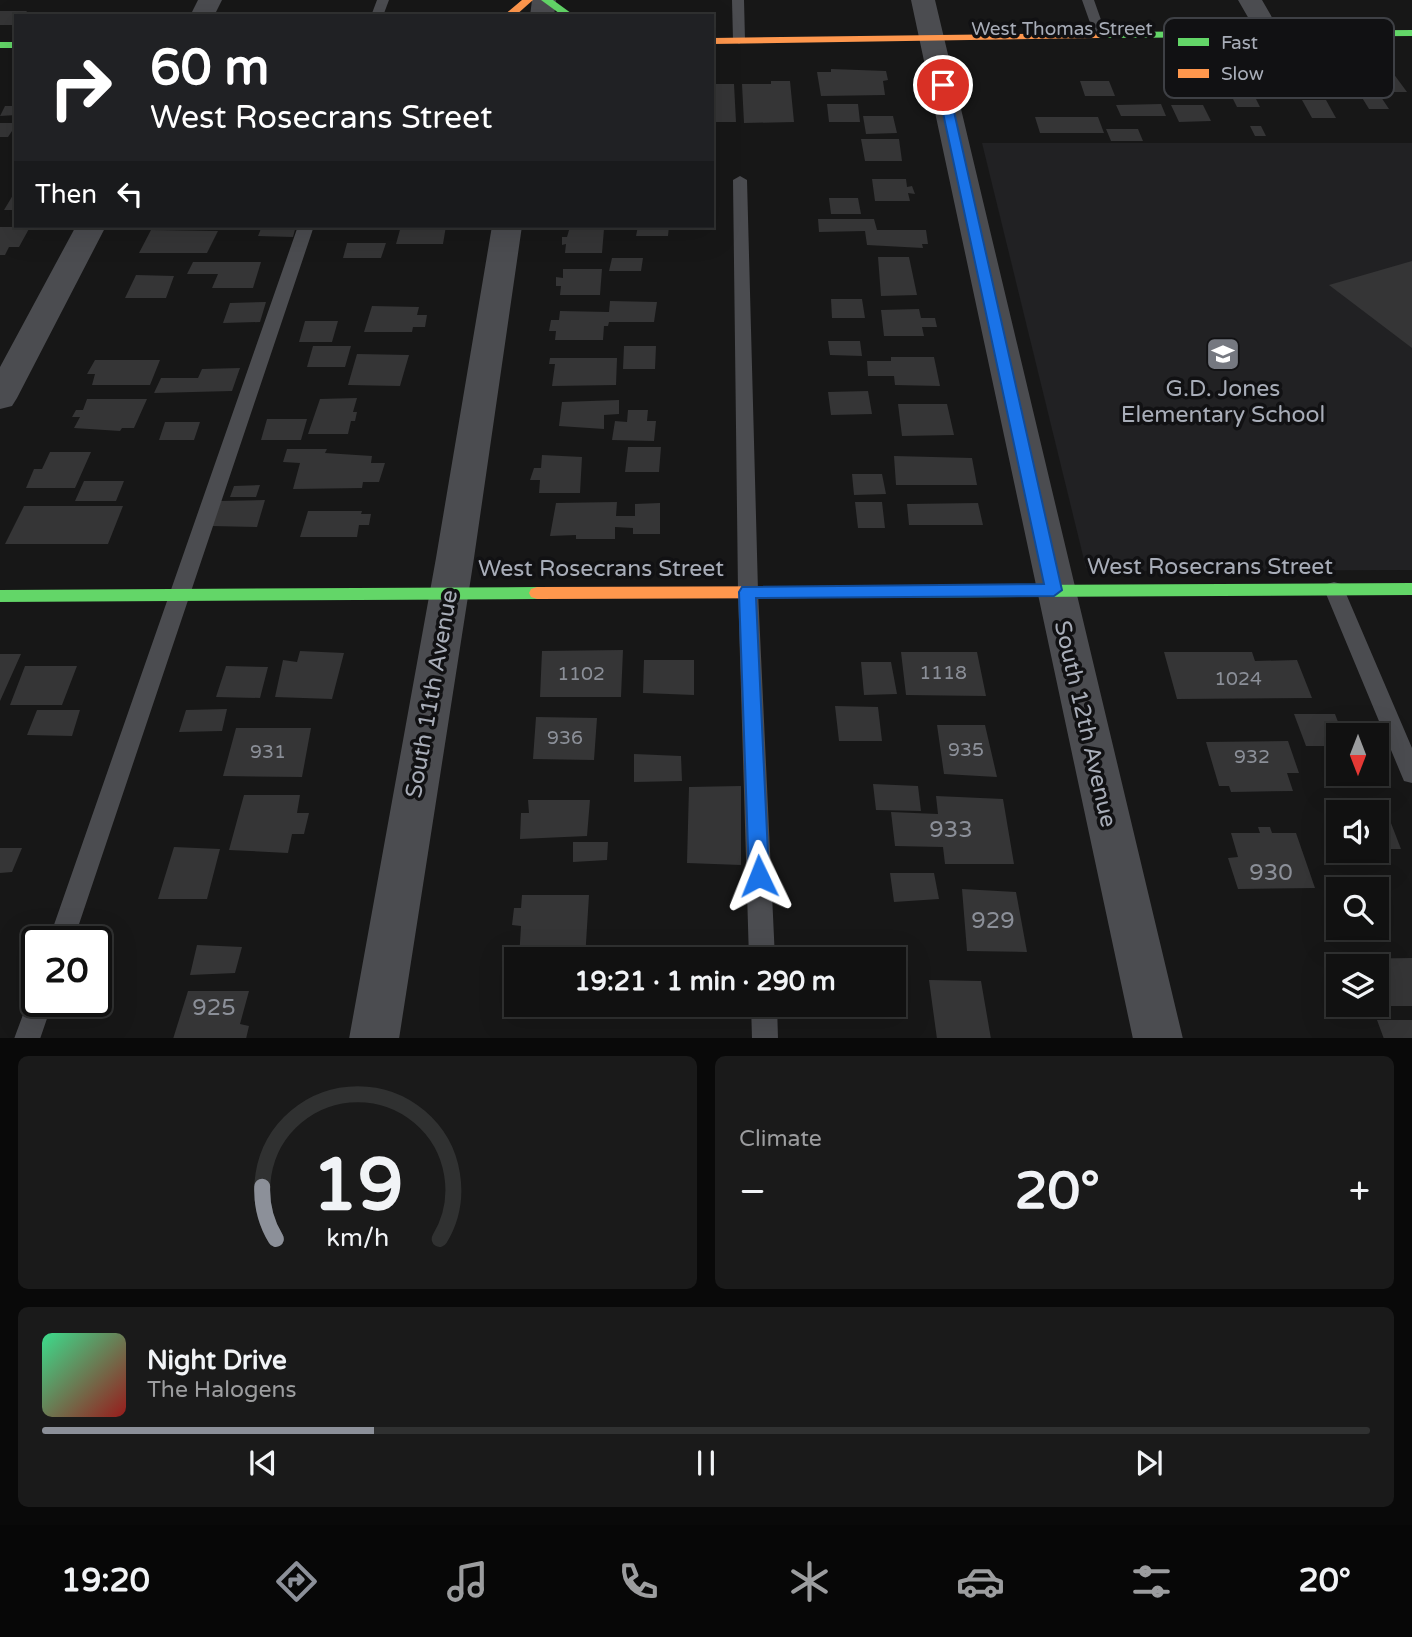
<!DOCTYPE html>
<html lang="en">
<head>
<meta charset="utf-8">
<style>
  body { margin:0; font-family:"Varela Round",sans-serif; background:#1a1a1a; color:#f1f3f6; height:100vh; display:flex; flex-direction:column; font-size:26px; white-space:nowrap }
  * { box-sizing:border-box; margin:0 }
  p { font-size:23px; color:#9c9d9f }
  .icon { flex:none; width:38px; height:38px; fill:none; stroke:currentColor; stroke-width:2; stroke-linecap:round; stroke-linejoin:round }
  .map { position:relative; height:1038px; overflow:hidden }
  .sheet { display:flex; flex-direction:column; gap:18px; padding:18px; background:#090909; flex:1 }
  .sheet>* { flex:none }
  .banner { position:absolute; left:14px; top:14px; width:700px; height:214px; border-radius:0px; box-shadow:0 7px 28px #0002,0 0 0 2px #303131; background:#202124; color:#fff; overflow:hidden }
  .needle { width:46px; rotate:180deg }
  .fabs { position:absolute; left:1326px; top:723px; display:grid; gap:14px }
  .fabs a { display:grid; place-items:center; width:63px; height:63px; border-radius:0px; background:#111; box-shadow:0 7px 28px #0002,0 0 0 2px #303131; font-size:35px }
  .speed { position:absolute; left:21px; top:926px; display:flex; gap:14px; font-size:35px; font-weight:700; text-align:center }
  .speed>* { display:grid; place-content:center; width:91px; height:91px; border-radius:50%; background:#111; box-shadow:0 7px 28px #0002,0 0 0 2px #303131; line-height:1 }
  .speed .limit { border:4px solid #111; border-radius:10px; background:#fff; color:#111 }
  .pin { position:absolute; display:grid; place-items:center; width:60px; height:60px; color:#fff; margin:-30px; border:4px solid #fff; border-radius:50%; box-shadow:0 2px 7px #0007 }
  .me { position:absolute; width:77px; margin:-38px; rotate:358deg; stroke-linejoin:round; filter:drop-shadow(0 0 5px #0008) }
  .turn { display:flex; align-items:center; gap:24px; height:147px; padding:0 21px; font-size:32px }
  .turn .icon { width:91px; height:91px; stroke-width:2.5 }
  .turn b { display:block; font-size:49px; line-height:60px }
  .then { display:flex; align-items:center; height:66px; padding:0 21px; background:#0003; gap:14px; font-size:26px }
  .big { font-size:52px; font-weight:800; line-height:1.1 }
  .sheet .tile { flex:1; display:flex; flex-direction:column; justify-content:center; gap:10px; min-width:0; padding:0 24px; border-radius:10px; background:#1a1a1a }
  .sheet .dial { align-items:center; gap:0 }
  .dial svg { height:182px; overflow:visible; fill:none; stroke:#303131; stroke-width:7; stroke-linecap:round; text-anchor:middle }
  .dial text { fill:#f1f3f6; stroke:none }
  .song { display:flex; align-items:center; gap:21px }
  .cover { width:84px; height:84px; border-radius:10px; background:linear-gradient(135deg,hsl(150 70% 55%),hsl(0 70% 35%)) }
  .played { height:7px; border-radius:4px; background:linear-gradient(90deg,#8c9099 25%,#303131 25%) }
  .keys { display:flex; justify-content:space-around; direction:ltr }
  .heat { display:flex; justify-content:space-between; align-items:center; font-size:38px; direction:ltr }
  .sheet .tiles { flex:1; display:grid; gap:18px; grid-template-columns:1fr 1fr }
  .tile:last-child { grid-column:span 2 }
  .trip { position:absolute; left:504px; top:947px; width:402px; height:70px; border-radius:0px; background:#111; box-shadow:0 7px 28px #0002,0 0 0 2px #303131; font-weight:800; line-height:70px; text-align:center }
  .tabs { display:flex; height:112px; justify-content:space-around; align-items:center; background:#070707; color:#9c9d9f }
  .tabs .icon { width:49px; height:49px }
  .tabs .current { color:#8c9099 }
  .tabs b { font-size:32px; color:#f1f3f6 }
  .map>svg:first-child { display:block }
</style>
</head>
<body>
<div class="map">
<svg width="1412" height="1039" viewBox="0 0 1412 1039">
  <rect width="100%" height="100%" fill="#171717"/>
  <path fill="#212123" d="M982 143H1412V570L1093 571 1086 568Z"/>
  <path fill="#353536" d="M0 11H27L24 16H16V25H0Z
    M831 69 886 71 888 80 883 81 885 95 821 96 817 72H831Z
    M1231 70H1264L1280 99H1256L1260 107H1237L1227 87H1239Z
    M1373 71 1393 73 1407 92H1383L1380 88H1374L1364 73H1375Z
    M771 81H790L794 122 744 123 742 84H771Z
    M1080 81H1109L1115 96H1085Z
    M712 84H734L736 122H712Z
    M1358 91H1377L1389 109H1369Z
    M1302 100H1326L1336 118H1312Z
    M827 104H858L860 122H829Z
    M1161 104 1166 116H1121L1116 105Z
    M1171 105H1203L1211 121 1179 122Z
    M5 106H16V115L0 116Z
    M863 116H893L897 133 866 134Z
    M1035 117H1098L1104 133H1040Z
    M0 123H16V125L8 137H0Z
    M1250 126H1261L1266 136H1255Z
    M1106 129H1138L1143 141H1111Z
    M861 139H899L902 161H865Z
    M872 179H906L907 187 912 186 915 194 908 193 910 201H875Z
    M16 190V210H4Z
    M829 198H858L861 214H831Z
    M818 219H874L877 230H926L928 244H922L923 248 867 245 865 231 819 232Z
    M262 226H296L293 237 258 236Z
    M401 226H446L443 244H396Z
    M638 226H669L668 236H636Z
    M0 227H30L19 247H9L5 255H0Z
    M604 229 602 253H565L566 244 562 245V237H567L569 230Z
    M151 230 218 231 207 253H139Z
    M347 243H386L381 258H343Z
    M878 257H909L917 295 881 296Z
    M612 258H643L641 271H609Z
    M1412 261V348L1329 285Z
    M193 262H261L253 288H212L218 274H187Z
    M563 269H602L600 295H560L561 286H556V277L563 278Z
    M136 275 174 276 166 298H125Z
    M831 299H862L865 318H832Z
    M610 301 657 302 654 322H609L608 326H604L603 340H555L556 331H549L551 320H559L560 311 609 312Z
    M266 302 260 322 223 323 230 303Z
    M372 306 419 307 417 315H427L425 327H413L412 332H364Z
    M919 309 921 318H935L937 327H922L924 336H884L881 310Z
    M305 321H338L332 342H299Z
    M828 341H860L862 356 830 355Z
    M313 346H351L345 367H307Z
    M624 346H656L655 369H623Z
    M357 354 409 355 400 386 348 385Z
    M891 357H934L940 386 895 385 894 376H868L867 361H891Z
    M550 358H617L616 385 552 386 555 364H549Z
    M95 360H160L150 385H92L95 374H87Z
    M240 368 232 391 154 393 161 378H198L202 369Z
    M868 391 872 414 831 415 828 392Z
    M357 398 353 412H357L355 421H351L348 434H308L320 399Z
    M87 399H147L134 428H122L120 431 74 428 80 417H72L76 410H83Z
    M619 400V414L604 415V429L559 426 562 402Z
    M898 404H947L954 435 902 436Z
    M628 410H648L647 421H656L654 441 612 440 615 421 627 422Z
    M267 419H307L301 440H261Z
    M165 422H200L194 440H159Z
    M628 447H661L659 472H625Z
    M287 449H327L325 453 372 456 371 463H385L379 482H363L362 488 293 489 300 463 283 462Z
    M50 452H91L75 488H26L34 469H42Z
    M542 455 582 457 580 493H539L540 480H530L534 468H541Z
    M894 456 972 458 977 485H896Z
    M852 474H882L886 494 854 495Z
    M84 481H124L116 501H75Z
    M260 485 256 497H230L234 486Z
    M265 500 257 527 212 526 221 501Z
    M617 502 616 516H635V504L660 503V534H633V528L615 527V539H576V535L550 536 556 503Z
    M855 502H882L885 528H858Z
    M978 503 983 525H909L907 504Z
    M24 506H123L108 544H5Z
    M308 511H362L361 514H371L369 525H359L357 537H300Z
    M623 650 621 697H540L542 651Z
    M300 651 344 653 332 699 275 697 283 660 297 662Z
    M901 652H977L986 696 906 695Z
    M1164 652H1252L1255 661 1297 660 1312 698 1177 699Z
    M0 654H21L0 701Z
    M644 660H694V695L643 693Z
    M861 662H891L897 694 864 695Z
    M25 666H77L62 705H10Z
    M226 666 268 667 260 698 216 697Z
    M835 706 878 707 882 741H839Z
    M227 709 222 731 179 732 186 710Z
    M37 710H80L72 736 27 735Z
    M1294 714H1335L1343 735H1339V746H1306Z
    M536 717 597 718 594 760 533 759Z
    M937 725H985L997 777 944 774Z
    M236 728H311L302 777 223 776Z
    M1288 741 1299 773H1287L1293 791 1231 792 1229 786H1219L1206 742Z
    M634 754 681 756 682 781 634 782Z
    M873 784 918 786 921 811 876 810Z
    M741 786V865L687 863 689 787Z
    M244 795H300L297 813H309L304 834H292L288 853 229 850Z
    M936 796 1003 799 1014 864H945L943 847 895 846 891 812 938 814Z
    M528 800H590L587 836 520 839 521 813H529Z
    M1384 805 1401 849H1377V812H1339L1338 840 1326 806Z
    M1258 827H1270L1272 833H1296L1315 888 1238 889 1228 858 1238 857 1231 833H1260Z
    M573 842H608L607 860 573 862Z
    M174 847 220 849 207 899H158Z
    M0 848H22L12 872 0 873Z
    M890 873H934L939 899 894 902Z
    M962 889 1016 892 1027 952 967 951Z
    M522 895H589L585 959H519L521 926 512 925 514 908H521Z
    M1377 911 1387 936H1342L1339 928H1377Z
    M197 945 242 947 235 973 190 975Z
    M1412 958V1006H1377V966H1349L1347 959Z
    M929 980 981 981 991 1039H937Z
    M188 991H249L240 1024 249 1026 246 1039H173Z
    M1377 1020H1412V1039H1384Z"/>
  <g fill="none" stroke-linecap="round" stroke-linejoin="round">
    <path fill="#4b4c50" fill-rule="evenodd" d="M377 0H389L383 16H371Z
      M732 0H744L745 40 739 44 733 40Z
      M1082 0H1094L1106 34 1105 37H1095L1094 34Z
      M740 176 747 180 758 591 775 959H749L738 591 733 180Z
      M298 226H314L73 942H48Z
      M1334 582 1341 584 1344 589 1412 748V783L1404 781 1401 774 1324 589 1327 584Z
      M37 990V1001H53L40 1039H14L31 993Z
      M751 1004H777L778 1039H752Z"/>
    <path fill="#4b4c50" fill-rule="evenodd" d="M198 0H222L214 16H190Z
      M532 0H556L554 16H530Z
      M911 0H935L1183 1039H1133Z
      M1238 0H1262L1281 33 1278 38 1269 40 1260 38Z
      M76 226H106L17 398 12 406 0 409V367Z
      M492 226H522L474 558 399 1039H349L436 558Z"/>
    <path fill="#63d668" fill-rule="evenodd" d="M541 0H553L575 16H563Z
      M1412 30V36L1098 38 1093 35 1098 32Z
      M0 42H16V48H0Z
      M1412 583V595L812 598 806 596 804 592 806 588 812 586Z
      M537 587 543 589 545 593 543 597 537 599 0 602V590Z"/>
    <path fill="#ff974d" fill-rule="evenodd" d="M522 0H533L515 16H503Z
      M1102 33V37L1098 38 712 44V38Z
      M812 586 818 588 820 592 818 596 812 598 537 599 531 597 529 593 531 589 537 587Z"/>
  </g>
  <path fill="#1a73e8" stroke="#114b97" stroke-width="2" d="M943 82 948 85 1062 590 1054 596 756 598 769 876 766 882 759 884 752 882 749 876 739 592 742 587 1044 584 937 85Z"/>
  <defs>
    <g id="school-square" transform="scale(1.75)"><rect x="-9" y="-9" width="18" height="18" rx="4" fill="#757880" stroke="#111113"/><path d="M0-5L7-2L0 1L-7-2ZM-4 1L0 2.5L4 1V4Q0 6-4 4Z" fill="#fff"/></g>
  </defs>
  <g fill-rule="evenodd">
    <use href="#school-square" x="1223" y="354"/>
  </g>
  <g text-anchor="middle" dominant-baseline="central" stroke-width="7" stroke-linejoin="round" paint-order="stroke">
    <g font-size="19" fill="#a8adb8" stroke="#111113">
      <text x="1062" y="29">West Thomas Street</text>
    </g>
    <g font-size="19" fill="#8b8f98">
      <text x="943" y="673">1118</text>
      <text x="581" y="674">1102</text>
      <text x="1238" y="679">1024</text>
      <text x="565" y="738">936</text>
      <text x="966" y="750">935</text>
      <text x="268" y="752">931</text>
      <text x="1252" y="757">932</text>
    </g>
    <g font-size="23" fill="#a8adb8" stroke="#111113">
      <text x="1223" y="389">G.D. Jones<tspan x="1223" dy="26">Elementary School</tspan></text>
    </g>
    <g font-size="23" fill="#a8adb8" stroke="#111113">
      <text x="1210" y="567">West Rosecrans Street</text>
      <text x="601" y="569">West Rosecrans Street</text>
      <text transform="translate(432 694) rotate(-80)">South 11th Avenue</text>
      <text transform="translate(1085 724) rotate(77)">South 12th Avenue</text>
    </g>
    <g font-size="23" fill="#8b8f98">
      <text x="951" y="830">933</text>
      <text x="1271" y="873">930</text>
      <text x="993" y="921">929</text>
      <text x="214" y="1008">925</text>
    </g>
  </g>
  <rect x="1164" y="18" width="230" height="80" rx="10" fill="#111113" stroke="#3e4045" stroke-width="2"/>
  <rect x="1178" y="38" width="31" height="8" fill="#63d668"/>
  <rect x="1178" y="69" width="31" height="9" fill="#ff974d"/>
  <g font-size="19" fill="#a8adb8">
    <text x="1221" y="49">Fast</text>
    <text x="1221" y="80">Slow</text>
  </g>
</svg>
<div class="fabs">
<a><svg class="needle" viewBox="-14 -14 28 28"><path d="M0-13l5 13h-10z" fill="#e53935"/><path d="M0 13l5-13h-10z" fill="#9c9d9f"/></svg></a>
<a><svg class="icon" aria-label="sound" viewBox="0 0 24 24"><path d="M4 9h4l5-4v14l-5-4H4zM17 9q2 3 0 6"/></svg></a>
<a><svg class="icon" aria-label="search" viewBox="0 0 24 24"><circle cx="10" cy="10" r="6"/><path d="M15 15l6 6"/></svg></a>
<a><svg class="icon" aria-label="layers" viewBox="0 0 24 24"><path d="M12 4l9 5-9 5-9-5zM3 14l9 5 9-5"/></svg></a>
</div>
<div class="speed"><div class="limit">20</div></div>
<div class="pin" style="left:943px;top:85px;background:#d93025"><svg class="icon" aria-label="arrive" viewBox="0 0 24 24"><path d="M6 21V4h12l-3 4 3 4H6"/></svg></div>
<svg class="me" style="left:759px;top:876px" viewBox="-20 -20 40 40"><path d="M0-17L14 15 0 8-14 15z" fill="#1a73e8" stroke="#fff" stroke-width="4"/></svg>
<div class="trip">19:21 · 1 min · 290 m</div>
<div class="banner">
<div class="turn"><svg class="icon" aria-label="right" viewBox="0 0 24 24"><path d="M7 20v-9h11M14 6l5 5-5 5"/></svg><div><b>60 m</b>West Rosecrans Street</div></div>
<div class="then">Then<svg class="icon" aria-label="left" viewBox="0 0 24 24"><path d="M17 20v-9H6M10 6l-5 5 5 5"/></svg></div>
</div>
</div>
<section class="sheet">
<div class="tiles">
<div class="tile dial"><svg viewBox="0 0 100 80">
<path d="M14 69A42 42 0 1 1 86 69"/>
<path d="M14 69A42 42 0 0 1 8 46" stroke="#8c9099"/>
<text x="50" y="56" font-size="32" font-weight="700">19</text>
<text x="50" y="72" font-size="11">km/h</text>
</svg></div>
<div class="tile"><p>Climate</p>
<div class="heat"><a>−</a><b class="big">20°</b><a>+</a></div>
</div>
<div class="tile">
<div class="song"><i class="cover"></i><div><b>Night Drive</b><p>The Halogens</p></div></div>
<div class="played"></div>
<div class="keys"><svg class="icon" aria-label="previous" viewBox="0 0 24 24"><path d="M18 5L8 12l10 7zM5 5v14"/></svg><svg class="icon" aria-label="pause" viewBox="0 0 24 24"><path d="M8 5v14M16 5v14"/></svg><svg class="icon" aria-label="next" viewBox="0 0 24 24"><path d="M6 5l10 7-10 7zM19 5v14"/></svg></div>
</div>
</div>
</section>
<nav class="tabs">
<b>19:20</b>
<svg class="icon current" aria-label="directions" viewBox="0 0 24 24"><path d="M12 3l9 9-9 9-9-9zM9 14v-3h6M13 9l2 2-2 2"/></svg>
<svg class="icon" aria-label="music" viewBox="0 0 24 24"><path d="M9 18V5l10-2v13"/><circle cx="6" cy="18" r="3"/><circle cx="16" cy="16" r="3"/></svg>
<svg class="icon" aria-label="phone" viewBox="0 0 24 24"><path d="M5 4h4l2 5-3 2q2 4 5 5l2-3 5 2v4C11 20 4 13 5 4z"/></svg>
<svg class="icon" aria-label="climate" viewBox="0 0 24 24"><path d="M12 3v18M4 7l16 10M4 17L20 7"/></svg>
<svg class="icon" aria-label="car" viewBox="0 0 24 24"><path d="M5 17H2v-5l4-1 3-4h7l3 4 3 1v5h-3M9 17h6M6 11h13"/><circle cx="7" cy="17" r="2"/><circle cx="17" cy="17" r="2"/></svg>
<svg class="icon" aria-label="filters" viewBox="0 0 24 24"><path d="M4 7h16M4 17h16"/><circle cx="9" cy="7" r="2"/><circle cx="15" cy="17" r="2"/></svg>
<b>20°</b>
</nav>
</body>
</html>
